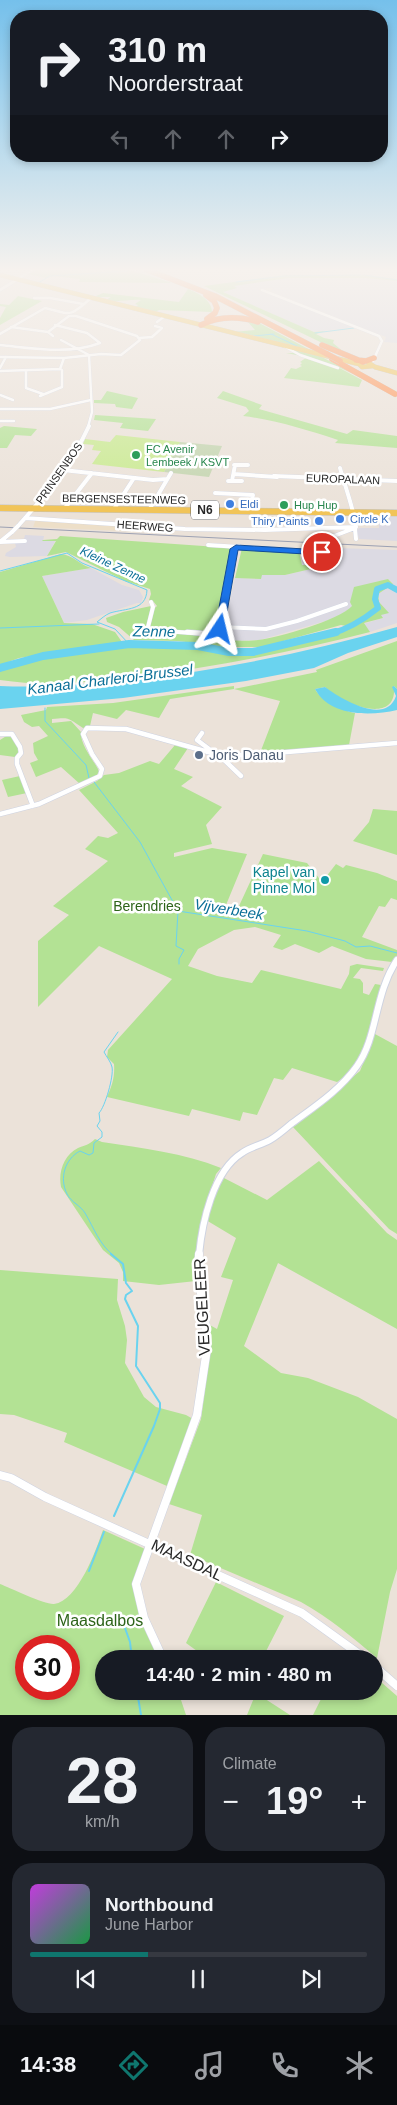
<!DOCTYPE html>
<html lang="en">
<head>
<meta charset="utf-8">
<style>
  body { margin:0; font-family:Helvetica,sans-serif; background:#242831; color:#f1f3f6; height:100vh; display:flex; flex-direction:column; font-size:19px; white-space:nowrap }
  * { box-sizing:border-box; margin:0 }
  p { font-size:16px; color:#9ea1a6 }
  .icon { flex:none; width:28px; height:28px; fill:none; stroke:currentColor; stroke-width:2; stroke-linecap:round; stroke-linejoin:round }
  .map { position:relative; height:1715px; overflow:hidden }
  .side { display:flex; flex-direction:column; gap:12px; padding:12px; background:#0d0f14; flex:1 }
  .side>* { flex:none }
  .guide { position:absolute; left:10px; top:10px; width:378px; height:152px; border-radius:20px; box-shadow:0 2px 8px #0003; background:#171b24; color:#f1f3f6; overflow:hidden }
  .speed { position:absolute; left:15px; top:1635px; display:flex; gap:10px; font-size:25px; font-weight:700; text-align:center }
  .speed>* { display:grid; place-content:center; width:65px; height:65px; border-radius:50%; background:#171b24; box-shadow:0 2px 8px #0003; line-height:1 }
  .speed .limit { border:8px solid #d22; background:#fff; color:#111 }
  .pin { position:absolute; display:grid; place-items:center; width:42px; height:42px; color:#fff; margin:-21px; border:2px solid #fff; border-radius:50%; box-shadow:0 1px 5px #0007 }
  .me { position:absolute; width:55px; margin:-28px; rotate:10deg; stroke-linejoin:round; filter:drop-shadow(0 0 4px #0008) }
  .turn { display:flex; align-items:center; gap:18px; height:105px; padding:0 15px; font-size:22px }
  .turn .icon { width:65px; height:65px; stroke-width:2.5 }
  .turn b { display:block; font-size:35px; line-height:42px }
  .lanes { display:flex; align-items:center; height:48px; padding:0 15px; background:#0003; justify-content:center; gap:25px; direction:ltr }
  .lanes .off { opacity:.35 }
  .big { font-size:38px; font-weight:700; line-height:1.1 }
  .side .tile { flex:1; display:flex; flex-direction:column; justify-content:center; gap:8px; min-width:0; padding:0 18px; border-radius:20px; background:#242831 }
  .side .dial { align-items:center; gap:0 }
  .dial b { font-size:65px; line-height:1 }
  .song { display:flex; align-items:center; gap:15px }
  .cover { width:60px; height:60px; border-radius:8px; background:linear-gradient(135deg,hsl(290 70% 55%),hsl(140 70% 35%)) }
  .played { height:5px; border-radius:2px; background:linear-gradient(90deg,#0f766e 35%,#363941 35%) }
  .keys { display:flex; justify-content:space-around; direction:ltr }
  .heat { display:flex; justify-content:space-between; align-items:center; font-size:28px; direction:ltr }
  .side .tiles { flex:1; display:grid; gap:12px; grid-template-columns:1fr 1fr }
  .tile:last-child { grid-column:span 2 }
  .trip { position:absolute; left:95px; top:1650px; width:288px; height:50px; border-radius:25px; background:#171b24; box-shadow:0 2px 8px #0003; font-weight:700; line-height:50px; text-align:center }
  .dock { display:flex; height:80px; justify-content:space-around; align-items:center; background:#090b0e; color:#9ea1a6 }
  .dock .icon { width:35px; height:35px }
  .dock .active { color:#0f766e }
  .dock b { font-size:22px; color:#f1f3f6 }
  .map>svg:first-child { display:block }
</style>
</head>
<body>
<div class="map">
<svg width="397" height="1715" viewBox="0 0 397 1715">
  <rect width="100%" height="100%" fill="#ebe2d9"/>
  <path fill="#dcdae3" d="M288 278H366L397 281V343L384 342 386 337 270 291 272 290 271 288 258 289 355 327 314 332 222 292 236 288 233 286Z
    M379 516 397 517V541L359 539 357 531 359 528H379Z
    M25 535 44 536 43 541 56 540 47 556 10 557 5 556 6 553 16 547 15 543 24 539Z
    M337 548 397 550V623L370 632 363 624 383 618 380 615 385 610 379 602 378 594 393 584 388 579 347 611 336 618 260 640 235 641 219 639 223 631 235 578 260 579 261 574 285 575 315 568 317 565H302L301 556 336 555Z
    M91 568 122 585 139 590 143 597 141 603H137L87 620 64 623 42 576Z"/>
  <path fill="#eddfc8" d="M36 519 131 526 145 529V532L33 527Z"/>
  <path fill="#b3e294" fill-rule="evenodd" d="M35 269H127L172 283 79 282 80 279 53 276 46 278 28 274Z
    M285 275H364L397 279V281L366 278H288L234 286 237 288 223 292 314 332 326 331 316 334 324 338 334 340 333 343 345 353H343L204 286Z
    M188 289C198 293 212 300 212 312L159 310 155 312 136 307 138 305 135 304 141 300C129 299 117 303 106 300L111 297H94L103 293 179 302Z
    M18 296 42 301 0 325V318L6 307 0 306V304L9 305Z
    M236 320 252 321 261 324 314 352 233 332 255 330 248 322Z
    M285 347 320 356 368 381 332 364 362 380 359 387 284 378 291 368 296 369 302 366 300 365 302 363 300 362 307 357 286 353H295Z
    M107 391 138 398 132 409 116 407 115 404 94 403V400H101Z
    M223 391 262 405 259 409 347 434 353 430 397 436V448L335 443 338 440C307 430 276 420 243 416L249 411 246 407 217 398Z
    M95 415 156 419 148 431 120 428 123 423 94 420Z
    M4 426 37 429 31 436 15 435 7 448H0V428Z
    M60 536 232 548 215 632 220 635 219 639C232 641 245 641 258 640 278 638 339 620 352 606L350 602 354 587 388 579 393 584 378 594 379 602 389 613 381 615 383 618 364 623 370 632C292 652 215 667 136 677 89 682 47 687 0 680V670L4 668 60 653 126 646 199 648 216 652 248 655 337 633 352 627 341 625 262 647H225L178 641 134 640 119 627 107 622 106 618 123 612 151 606 150 612 157 606 153 601 149 600 151 594 150 589 125 581 66 552 47 556 56 541H42L43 540 57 539Z
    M242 548 299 551 302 565H317L315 568 285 575H262L261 579 235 578Z
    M61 554C73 555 80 565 91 568L42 576 64 623 92 624 115 632 122 642 19 658 0 665V572Z
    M397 641V689L394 686C397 719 362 709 345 701 338 698 331 692 325 687L315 689C322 702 341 710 355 713L349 745 260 753 280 701 234 689 170 699 159 718 126 710 117 719 93 713 90 726 83 728C68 718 70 717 52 719V723L71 721 81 732C80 744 92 758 98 769L99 772 95 777 80 784 61 767 36 777 30 763 38 760 34 753 33 743 48 736 39 726 32 727 24 722 21 715 46 710 47 707 113 703 234 686V689L317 672 316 670Z
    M8 735 13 739 19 748V752L15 757 0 755V740Z
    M175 745 188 748 174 769 193 777 181 786 222 807 206 825 212 844 174 853V857L212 848 247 854 226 905 239 906 263 854 307 863 322 882 336 864 343 868 346 865 377 873 397 881V900L391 898 385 907 379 906 362 937 397 950V958L392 962 366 959 332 946 319 953 295 944 282 950 273 947 281 935 255 927 234 930 198 949 188 966 217 976 252 983 261 970 341 989 349 974 350 966 357 964 384 968 383 971 361 968 353 978 360 979 363 983V993L369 995 375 984 381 985C370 1018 370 1063 337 1082L292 1068 283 1080 274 1078 257 1115 243 1112 240 1121 192 1109 189 1116 107 1097C112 1086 115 1077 114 1064L107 1057 108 1050 172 979 99 946 38 1007V941L69 915 53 906 108 861 85 849 98 836 108 838 118 833 79 790 97 781 104 775 119 773 150 761 159 764Z
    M20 776 27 793 8 797 2 780Z
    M373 809 397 811V855L353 841 369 822Z
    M375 1034 397 1046V1234L389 1229 292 1126 360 1071Z
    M95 1139 102 1142C142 1148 184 1153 221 1168L216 1174C205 1209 192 1244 196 1281L159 1285 123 1281V1272L119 1263 103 1250 61 1187C58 1172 64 1155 78 1148 85 1145 89 1145 95 1139Z
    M319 1161 387 1233 397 1240V1329L278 1263 244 1346 281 1373 308 1378 358 1397 397 1419V1569L390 1592 377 1658C353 1638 330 1618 301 1602L190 1555 202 1515 169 1504 201 1419 210 1351 208 1324 217 1329 233 1280 221 1277 236 1238 206 1220 222 1177 267 1200Z
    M0 1270 118 1279 117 1300 125 1326 127 1340 125 1363 144 1397 156 1407 186 1415 193 1419 167 1486 64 1442 67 1433 14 1415 0 1414Z
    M103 1530 145 1549 136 1586 163 1659H104V1691H178L186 1715H0V1584C10 1588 46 1605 54 1604 78 1601 96 1550 103 1530ZM26 1646H69V1689H26Z
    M216 1582 284 1616 262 1659H208L186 1643Z
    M374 1676 397 1696V1715H313L325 1691H374Z
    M256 1693 290 1715H247Z"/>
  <path fill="#c4d5b0" d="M180 442 222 446 209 477 164 472Z"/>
  <path fill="#c9ea90" d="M116 435 180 442 164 472 92 464 101 451 92 450 94 445 83 444 85 439 110 442Z"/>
  <path fill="#6ad3ef" d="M397 627V637L348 653 314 668 246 681 123 698 0 709V686C47 688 90 684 136 679 225 670 311 651 397 627Z
    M394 686 397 689V710C371 716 330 717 315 689L325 687C341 699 386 726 396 696L392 687Z"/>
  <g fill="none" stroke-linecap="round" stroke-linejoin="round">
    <path stroke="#6ad3ef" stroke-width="1" d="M364 275 397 280
      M236 282 284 276 361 275
      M38 283 50 276 127 271
      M315 333 354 328
      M271 334 297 346
      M254 336 274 334
      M0 571 67 553 82 563 147 590C146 611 126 608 110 613 105 615 101 619 97 622L115 629 129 644
      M0 628 99 624
      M45 708V721L86 765 89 778
      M94 782 140 842 178 911 307 931 345 941 356 947 370 946 397 953
      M178 911 176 946 184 950 179 959V964
      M113 1255C99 1244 94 1228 85 1213 81 1206 71 1202 67 1194 59 1178 65 1159 80 1151L89 1155 93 1153 94 1143 102 1137V1132L97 1126 100 1121 99 1113C105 1107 114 1076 112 1067 111 1062 106 1056 104 1052L118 1032"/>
    <path stroke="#6ad3ef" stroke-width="2" d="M111 1254 123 1264 126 1283 132 1291 126 1295 125 1299 138 1326 136 1366 160 1403V1409L154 1426 114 1516
      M89 1571 104 1532
      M120 1614 130 1642 132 1659
      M137 1691 141 1715"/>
    <path stroke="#6ad3ef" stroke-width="6" d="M330 634C349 629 363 620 378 608L375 599 377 589 388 585 397 590"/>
    <path stroke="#6ad3ef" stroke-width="8" d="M0 668 43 656 129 644 198 646 229 652H253L336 632"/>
    <g stroke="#ced3e1" stroke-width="3">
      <path id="minor-far4" d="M128 269 135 270
        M18 279 34 269
        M262 290 379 336 382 341 373 361
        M34 298H50L83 304
        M157 322 165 316
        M11 327 48 332 53 336
        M48 332 69 316
        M0 334 45 308C72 315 70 317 91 298
        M139 338 152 337 162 328 155 326
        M61 340 89 355
        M0 345C32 348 69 355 100 343L87 333 55 325
        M282 345 300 355 338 368
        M0 357 64 358 101 354 121 355 140 340 137 336 76 316H69
        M0 368 6 357
        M0 371 60 369
        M26 371V388L43 394
        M0 395 13 400
        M40 396 62 387V370L60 369 64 358
        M0 409H50L91 400
        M0 421H14
        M88 427 92 412 89 355"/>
    </g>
    <g stroke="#ced3e1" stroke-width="4.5">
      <path id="minor-far3" d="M157 463H160
        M234 465H248
        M154 467 158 468 157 466
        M340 468C345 486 354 510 356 527
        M63 470 153 480 167 479
        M234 474 277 477
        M274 476 397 481
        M228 481H242
        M232 481 235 465
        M215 493 253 495 249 511
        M65 508 92 473
        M114 509 134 478
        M149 510 171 473
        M25 518 185 529 265 530 356 527
        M18 526C45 496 72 463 89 426
        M355 529 356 539
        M1 541 12 532
        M0 542 25 541
        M331 542 334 536 355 528
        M208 545 322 552 329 551 330 547
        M151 602 153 607 148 627 151 630 206 634
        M220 627 266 629 297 621 346 604
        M214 634 218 632 234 549 239 546"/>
    </g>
    <g stroke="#ced3e1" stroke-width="5.5">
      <path id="minor-far2" d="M187 632 213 634 217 632
        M202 733 197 740 209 749 207 752
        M0 734H12L20 747 21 753 17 758V764L33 806
        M219 755 241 776
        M0 814 39 804 100 776 102 769 92 754 83 734 87 728 126 729 219 755H252L397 743"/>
    </g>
    <g stroke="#ced3e1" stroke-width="8">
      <path id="minor-far1" d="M199 1255C202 1223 213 1171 242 1153 250 1147 261 1145 270 1140 277 1136 284 1130 291 1124 314 1107 340 1090 357 1066 378 1037 374 994 397 960"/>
    </g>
    <g stroke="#ced3e1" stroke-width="9">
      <path id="minor" d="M0 1475 11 1478 45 1497 302 1613 366 1659
        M163 1659 144 1618 136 1584 197 1415 207 1349 205 1317 198 1275 199 1254
        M374 1666 397 1686"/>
    </g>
    <g stroke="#ced3e1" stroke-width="4">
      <path id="tertiary" d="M0 290 18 279"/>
    </g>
    <g stroke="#c3c3c3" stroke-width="5">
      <path id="primary-far1" d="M0 275 359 364 362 367 372 366
        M369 363 375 367 397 373"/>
    </g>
    <g stroke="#c3c3c3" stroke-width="7">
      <path id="primary" d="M0 508 397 513"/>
    </g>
    <g stroke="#c3c3c3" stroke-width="6">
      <path id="motorway" d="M145 269 215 296 327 354
        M206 295 214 301 217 308 215 313 207 319
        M201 325C219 316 238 316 258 322
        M322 345 363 362
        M332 359 395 394
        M356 360 366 361 374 358"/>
    </g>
    <use href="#minor-far4" stroke="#fff" stroke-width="2.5"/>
    <use href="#minor-far3" stroke="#fff" stroke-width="4"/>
    <use href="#minor-far2" stroke="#fff" stroke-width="4.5"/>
    <use href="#minor-far1" stroke="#fff" stroke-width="6"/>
    <use href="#minor" stroke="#fff" stroke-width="8"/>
    <use href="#tertiary" stroke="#fff" stroke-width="3"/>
    <use href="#primary-far1" stroke="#f1c458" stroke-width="4.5"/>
    <use href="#primary" stroke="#f1c458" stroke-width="6"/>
    <use href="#motorway" stroke="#ff9150" stroke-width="5.5"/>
    <path stroke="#9ca1b3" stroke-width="1" d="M0 527 397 547"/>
    <g stroke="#ced3e1" stroke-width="4.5" stroke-linecap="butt">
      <path id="minor-bridge" d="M12 532 18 526
        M330 547 331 542"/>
    </g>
    <g stroke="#c3c3c3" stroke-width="6" stroke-linecap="butt">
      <path id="motorway-bridge" d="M327 354 340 361"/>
    </g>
    <use href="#minor-bridge" stroke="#fff" stroke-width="4"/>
    <use href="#motorway-bridge" stroke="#ff9150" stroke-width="5.5"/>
  </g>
  <linearGradient id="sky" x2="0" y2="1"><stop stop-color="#75c0eb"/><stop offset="0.53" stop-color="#f6f2ee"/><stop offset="1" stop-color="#f6f2ee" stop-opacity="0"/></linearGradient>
  <rect width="397" height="509" fill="url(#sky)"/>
  <path fill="#1a73e8" stroke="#114b97" d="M236 545 322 550 326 552 322 555 238 550 224 629 220 632 215 629 230 549Z"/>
  <g fill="#2e9e5b" stroke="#fff" stroke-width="2">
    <circle cx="136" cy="455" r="5"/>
    <circle cx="284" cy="505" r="5"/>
  </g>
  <g fill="#3f7fe0" stroke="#fff" stroke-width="2">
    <circle cx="230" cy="504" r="5"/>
    <circle cx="340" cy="519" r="5"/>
    <circle cx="319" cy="521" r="5"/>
  </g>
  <circle fill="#5c6f8a" stroke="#fff" stroke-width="2" cx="199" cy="755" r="5"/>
  <circle fill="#0f9aa8" stroke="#fff" stroke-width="2" cx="325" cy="880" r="5"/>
  <g text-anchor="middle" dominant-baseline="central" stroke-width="5" stroke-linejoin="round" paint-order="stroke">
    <g font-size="11" fill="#27864d" stroke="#fff" text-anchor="start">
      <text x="146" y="449">FC Avenir<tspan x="146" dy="13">Lembeek / KSVT</tspan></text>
      <text x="294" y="505">Hup Hup</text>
    </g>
    <g font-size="11" fill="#282828" stroke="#fff">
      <text transform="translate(59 473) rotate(-55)">PRINSENBOS</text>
      <text transform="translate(343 479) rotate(2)">EUROPALAAN</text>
      <text transform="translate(124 499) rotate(1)">BERGENSESTEENWEG</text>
      <text transform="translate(145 526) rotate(4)">HEERWEG</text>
    </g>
    <g font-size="11" fill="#366cbe" stroke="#fff" text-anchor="start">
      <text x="240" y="504">Eldi</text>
      <text x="350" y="519">Circle K</text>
      <text x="309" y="521" text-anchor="end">Thiry Paints</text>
    </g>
    <rect fill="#fff" stroke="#686868" stroke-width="1" x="191" y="500.5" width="28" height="19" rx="4"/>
    <g font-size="12" font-weight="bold" fill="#282828">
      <text x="205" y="510">N6</text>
    </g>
    <g font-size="12" font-style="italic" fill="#0c7098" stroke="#fff">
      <text transform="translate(113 565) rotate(25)">Kleine Zenne</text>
    </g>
    <g font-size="14" fill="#4e5e75" stroke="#fff" text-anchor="start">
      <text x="209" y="755">Joris Danau</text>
    </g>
    <g font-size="14" fill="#0d838f" stroke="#fff" text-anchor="end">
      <text x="315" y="872">Kapel van<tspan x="315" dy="16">Pinne Mol</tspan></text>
    </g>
    <g font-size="14" fill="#2d6419" stroke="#fff">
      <text x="147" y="906">Berendries</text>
    </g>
    <g font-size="15" font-style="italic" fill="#0c7098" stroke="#fff">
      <text transform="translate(154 631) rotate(1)">Zenne</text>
      <text transform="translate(110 679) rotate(-7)">Kanaal Charleroi-Brussel</text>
      <text transform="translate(229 909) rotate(9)">Vijverbeek</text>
    </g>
    <g font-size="16" fill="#282828" stroke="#fff">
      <text transform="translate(202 1307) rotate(-93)">VEUGELEER</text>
      <text transform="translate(187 1560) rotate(25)">MAASDAL</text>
    </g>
    <g font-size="16" fill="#2d6419" stroke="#fff">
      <text x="100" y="1620">Maasdalbos</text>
    </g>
  </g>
</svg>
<div class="speed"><div class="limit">30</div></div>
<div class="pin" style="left:322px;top:552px;background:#d93025"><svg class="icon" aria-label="arrive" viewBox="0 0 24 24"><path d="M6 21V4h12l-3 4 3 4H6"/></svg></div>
<svg class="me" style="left:220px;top:629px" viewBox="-20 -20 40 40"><path d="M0-17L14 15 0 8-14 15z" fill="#1a73e8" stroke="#fff" stroke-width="4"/></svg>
<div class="trip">14:40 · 2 min · 480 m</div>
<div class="guide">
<div class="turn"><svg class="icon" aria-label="right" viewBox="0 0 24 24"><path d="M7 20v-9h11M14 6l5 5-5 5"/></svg><div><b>310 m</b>Noorderstraat</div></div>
<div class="lanes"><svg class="icon off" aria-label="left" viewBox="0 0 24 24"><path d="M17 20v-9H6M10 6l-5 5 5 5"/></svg><svg class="icon off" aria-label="ahead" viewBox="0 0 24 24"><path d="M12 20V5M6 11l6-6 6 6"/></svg><svg class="icon off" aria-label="ahead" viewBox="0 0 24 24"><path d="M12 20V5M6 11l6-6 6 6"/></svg><svg class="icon" aria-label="right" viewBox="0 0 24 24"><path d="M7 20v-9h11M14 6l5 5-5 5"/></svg></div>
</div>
</div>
<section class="side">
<div class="tiles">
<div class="tile dial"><b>28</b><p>km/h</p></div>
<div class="tile"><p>Climate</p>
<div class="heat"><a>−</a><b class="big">19°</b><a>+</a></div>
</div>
<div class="tile">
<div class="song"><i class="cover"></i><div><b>Northbound</b><p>June Harbor</p></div></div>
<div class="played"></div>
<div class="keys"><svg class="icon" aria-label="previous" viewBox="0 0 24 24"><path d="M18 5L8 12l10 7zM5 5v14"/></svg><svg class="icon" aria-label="pause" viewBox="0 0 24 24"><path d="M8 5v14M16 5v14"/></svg><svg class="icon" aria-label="next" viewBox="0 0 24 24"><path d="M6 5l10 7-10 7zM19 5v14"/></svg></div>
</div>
</div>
</section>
<nav class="dock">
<b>14:38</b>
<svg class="icon active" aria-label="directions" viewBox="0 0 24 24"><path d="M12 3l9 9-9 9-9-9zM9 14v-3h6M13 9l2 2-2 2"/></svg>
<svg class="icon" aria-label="music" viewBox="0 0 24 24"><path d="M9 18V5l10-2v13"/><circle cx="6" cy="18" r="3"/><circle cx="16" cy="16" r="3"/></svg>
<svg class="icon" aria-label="phone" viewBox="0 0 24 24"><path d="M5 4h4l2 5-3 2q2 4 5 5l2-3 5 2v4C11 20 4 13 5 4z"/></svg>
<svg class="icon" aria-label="climate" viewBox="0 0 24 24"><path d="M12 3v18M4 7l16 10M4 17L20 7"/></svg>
</nav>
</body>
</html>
